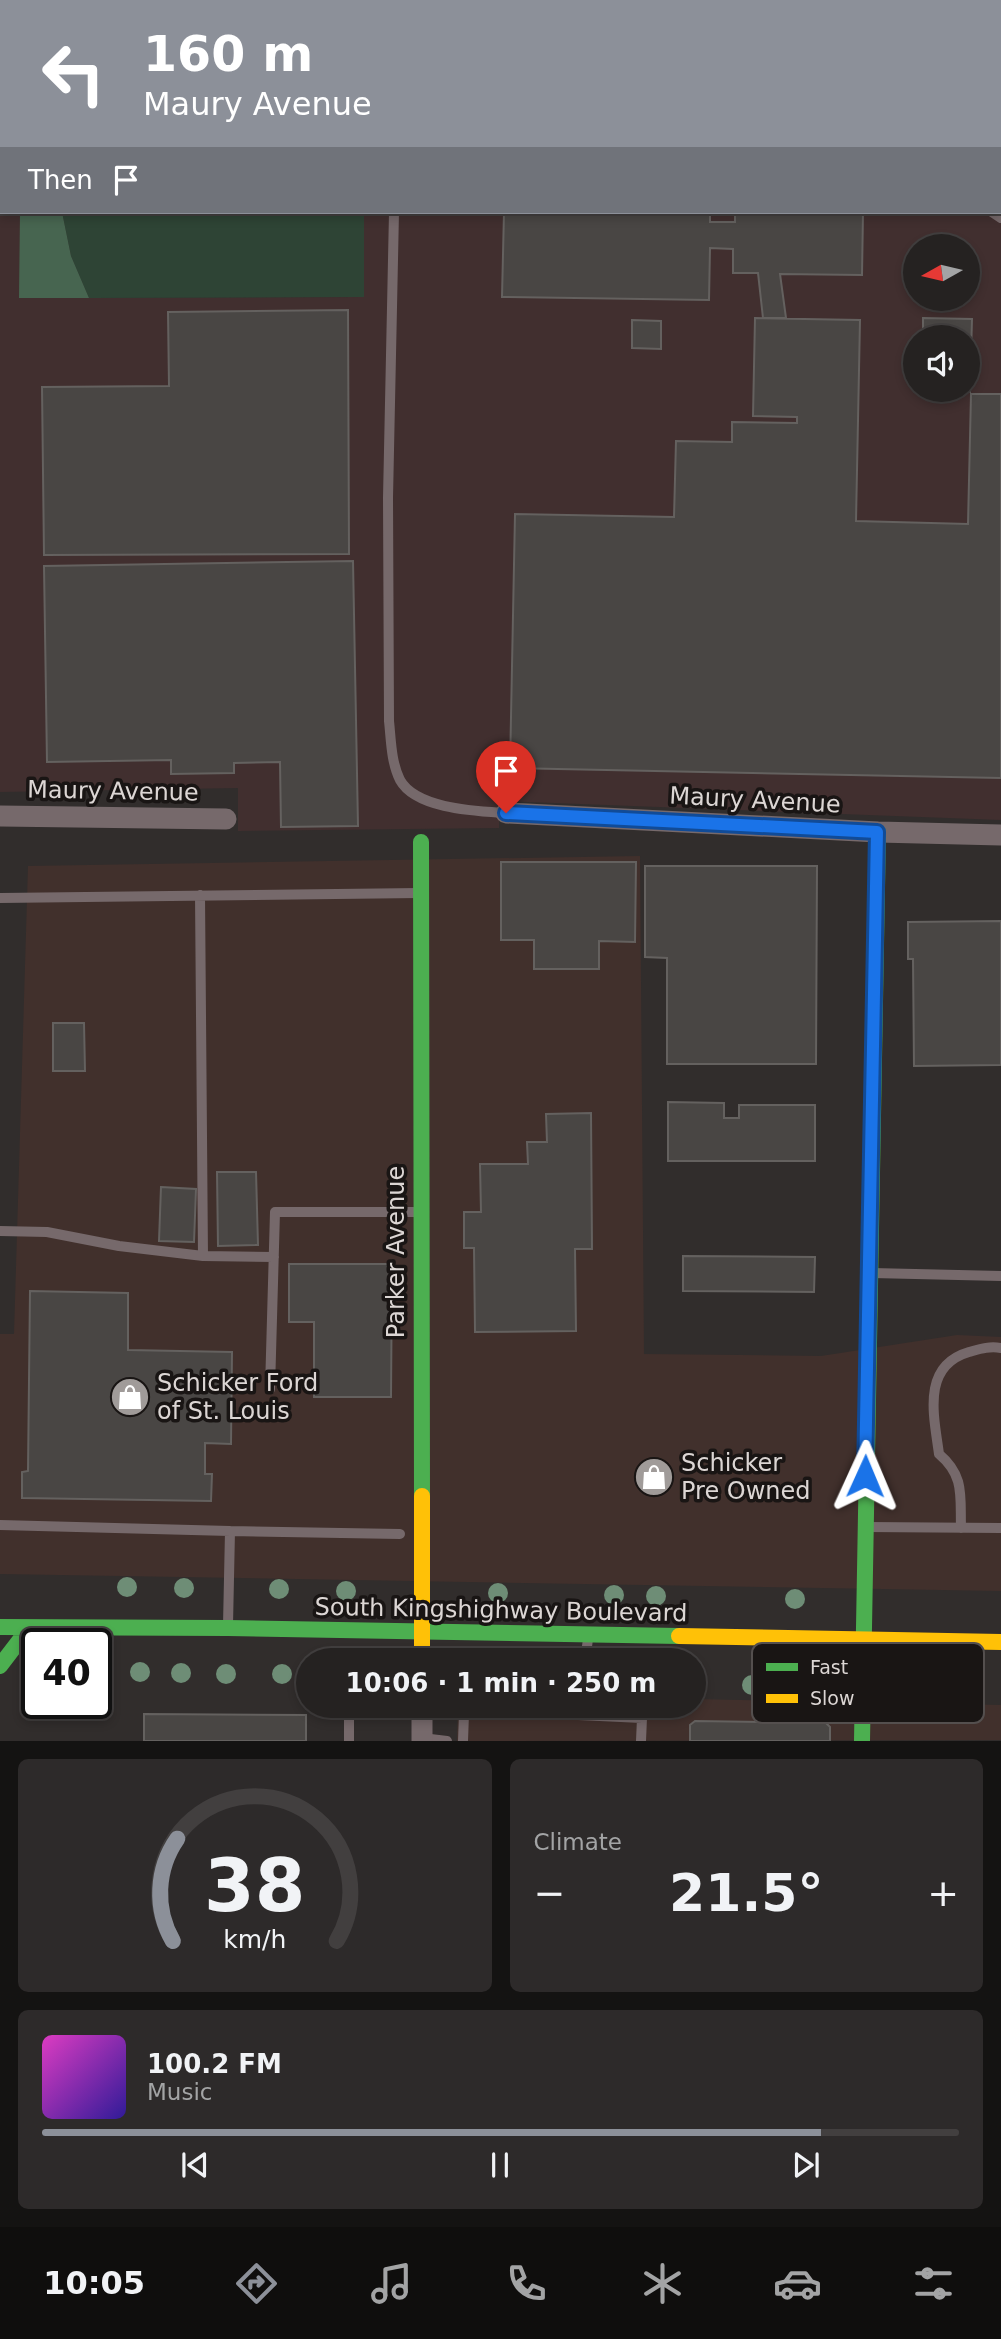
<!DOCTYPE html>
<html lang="en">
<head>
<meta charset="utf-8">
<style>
  body { margin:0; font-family:"DejaVu Sans",sans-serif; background:#2d2a2a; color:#f1f3f6; height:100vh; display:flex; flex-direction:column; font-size:26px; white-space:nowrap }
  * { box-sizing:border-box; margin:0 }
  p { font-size:23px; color:#a3a4a5 }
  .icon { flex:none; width:38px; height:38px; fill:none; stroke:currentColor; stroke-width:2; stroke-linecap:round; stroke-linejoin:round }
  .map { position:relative; height:1741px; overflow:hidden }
  .sheet { display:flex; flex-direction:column; gap:18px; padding:18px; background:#141312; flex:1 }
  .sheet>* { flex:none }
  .guide { position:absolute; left:0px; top:0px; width:1001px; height:214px; box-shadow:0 4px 10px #0003,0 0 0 2px #423f3f; background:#8c9099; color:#fff; overflow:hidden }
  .needle { width:46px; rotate:262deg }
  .controls { position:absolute; left:903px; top:234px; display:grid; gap:14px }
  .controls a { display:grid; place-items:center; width:77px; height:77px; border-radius:50%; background:#252221; box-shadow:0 4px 10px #0003,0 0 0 2px #423f3f; font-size:35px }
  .speed { position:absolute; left:21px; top:1628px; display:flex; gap:14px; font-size:35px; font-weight:700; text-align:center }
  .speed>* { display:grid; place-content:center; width:91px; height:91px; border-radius:50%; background:#252221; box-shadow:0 4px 10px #0003,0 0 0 2px #423f3f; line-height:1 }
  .speed .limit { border:4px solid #111; border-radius:10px; background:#fff; color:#111 }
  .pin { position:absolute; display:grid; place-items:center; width:60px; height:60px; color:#fff; margin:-72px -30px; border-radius:50% 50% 50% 0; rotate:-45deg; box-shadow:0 0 7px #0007 }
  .pin .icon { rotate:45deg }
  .me { position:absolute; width:77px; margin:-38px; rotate:1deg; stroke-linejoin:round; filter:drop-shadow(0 0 5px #0008) }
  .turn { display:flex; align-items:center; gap:24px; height:147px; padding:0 28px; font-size:32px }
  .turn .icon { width:91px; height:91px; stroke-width:2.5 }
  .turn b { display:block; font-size:49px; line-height:60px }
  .then { display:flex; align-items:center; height:66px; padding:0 28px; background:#0003; gap:14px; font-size:26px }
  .big { font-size:52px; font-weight:700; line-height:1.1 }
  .sheet .card { flex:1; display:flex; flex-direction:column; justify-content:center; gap:10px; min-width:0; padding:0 24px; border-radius:10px; background:#2d2a2a }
  .sheet .dial { align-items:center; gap:0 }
  .dial svg { height:182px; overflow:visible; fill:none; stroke:#423f3f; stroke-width:7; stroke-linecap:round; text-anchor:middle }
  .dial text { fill:#f1f3f6; stroke:none }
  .song { display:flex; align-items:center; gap:21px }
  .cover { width:84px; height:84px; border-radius:10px; background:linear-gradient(135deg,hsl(310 70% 55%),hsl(250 70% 35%)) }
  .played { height:7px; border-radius:4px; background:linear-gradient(90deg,#8c9099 85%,#423f3f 85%) }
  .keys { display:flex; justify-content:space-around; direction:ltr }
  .heat { display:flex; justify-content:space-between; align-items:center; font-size:38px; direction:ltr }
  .sheet .tiles { flex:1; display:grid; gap:18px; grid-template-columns:1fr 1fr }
  .card:last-child { grid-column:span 2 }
  .trip { position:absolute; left:296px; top:1648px; width:410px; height:70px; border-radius:35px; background:#252221; box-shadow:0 4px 10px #0003,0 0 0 2px #423f3f; font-weight:700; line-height:70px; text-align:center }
  .dock { display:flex; height:112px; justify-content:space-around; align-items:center; background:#0f0e0d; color:#a3a4a5 }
  .dock .icon { width:49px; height:49px }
  .dock .active { color:#8c9099 }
  .dock b { font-size:32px; color:#f1f3f6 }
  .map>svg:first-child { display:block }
</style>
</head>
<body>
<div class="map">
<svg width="1001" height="1741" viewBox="0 0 1001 1741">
  <rect width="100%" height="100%" fill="#312d2c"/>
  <path fill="#41302c" d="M640 856 644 1354 821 1356 957 1335 1001 1337V1591L0 1574V1334H14L28 866Z
    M693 1699 1001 1705V1740L457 1741 458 1706H693Z"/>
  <path fill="#412f2f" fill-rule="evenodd" d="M908 0H1001V820L499 801V828L238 831V788L0 792V135H2V212H20V298L363 297 364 212H999V2H908ZM915 247H968V299H915ZM915 338H968V390H915Z"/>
  <path fill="#2e4435" d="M63 0H761L763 2H62Z
    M62 212H364V297L89 298 71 256Z"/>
  <path fill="#476550" d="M20 212H62L71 256 89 298H19Z"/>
  <path fill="#494644" stroke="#64615f" stroke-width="2" d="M504 212H710V222H735V212H863L862 275 780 274 786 318H763L758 273H733V249L710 248 709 300 502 297Z
    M348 310 349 554 44 555 42 387 169 386 168 312Z
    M755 318 860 320 856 521 968 524 971 394H1001V778L510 768 515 514 674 517 676 441 732 442V422L797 423V417L753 416Z
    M923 318 972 319 970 392 922 391 968 390V338H923Z
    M632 320 661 321V349L632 348Z
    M353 561 358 826 281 827 280 762 234 763V773L171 774V760L47 762 44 566Z
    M501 862H636L635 942 599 941V969H534V940H501Z
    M645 866H817L816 1064H667V958L645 957Z
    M1001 921V1065L914 1066 913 959H908V922Z
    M53 1023H84L85 1071H53Z
    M668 1102 724 1103V1118H739V1105H815V1161H668Z
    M591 1113 592 1249H575L576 1331 475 1332 474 1248H464V1212H481L480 1164H528L527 1142H547L546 1114Z
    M217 1172H256L258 1245 218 1246Z
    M161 1187 196 1189 194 1242 159 1241Z
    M683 1256 815 1257 814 1292 683 1291Z
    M289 1264H392L391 1397H314V1322H289Z
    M30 1291 128 1293V1350L232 1352 231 1444 205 1443V1474H212L211 1501 22 1498V1472L28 1471Z
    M144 1714 306 1715V1741H144Z
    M695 1721 826 1723 830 1727V1741H690V1725Z"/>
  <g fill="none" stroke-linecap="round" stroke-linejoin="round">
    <path stroke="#76696b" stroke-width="10" d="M394 212 388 498 389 721C391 739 391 762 400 780 416 809 476 811 506 813
      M992 212 1001 218
      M200 895 203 1256 274 1257
      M0 898 419 893
      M0 1231 47 1232 119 1246 203 1256
      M872 1273 1001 1276
      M270 1389 275 1212H419
      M0 1525 230 1531 228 1625
      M867 1527 1001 1528
      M961 1528C960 1496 965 1476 939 1454 934 1416 921 1366 969 1352 980 1349 989 1346 1001 1348
      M230 1531 400 1534
      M585 1661 588 1639
      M579 1706 578 1715 642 1718 641 1741
      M422 1738 447 1741
      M349 1741V1716
      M463 1741 464 1714 578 1715"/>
    <path stroke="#76696b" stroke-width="21" d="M506 813 878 832 1001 835
      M0 816 226 819
      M422 1741V1706"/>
    <path stroke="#4caf50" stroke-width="16" d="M421 842 422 1496
      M0 1627 228 1628 679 1636
      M0 1666 29 1628
      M862 1741 878 832"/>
    <path stroke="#ffc107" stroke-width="16" d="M422 1496V1661
      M679 1636 1001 1642"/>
  </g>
  <g fill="#6e8d76">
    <circle cx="127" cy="1587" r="10"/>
    <circle cx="184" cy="1588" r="10"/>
    <circle cx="279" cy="1589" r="10"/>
    <circle cx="346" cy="1591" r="10"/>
    <circle cx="498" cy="1593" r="10"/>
    <circle cx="614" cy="1595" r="10"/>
    <circle cx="656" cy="1596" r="10"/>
    <circle cx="795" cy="1599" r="10"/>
    <circle cx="140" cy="1672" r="10"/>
    <circle cx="181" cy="1673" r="10"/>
    <circle cx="226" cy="1674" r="10"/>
    <circle cx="282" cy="1674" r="10"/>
    <circle cx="752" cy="1685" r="10"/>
  </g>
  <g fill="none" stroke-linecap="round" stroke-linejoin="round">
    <g stroke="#114b97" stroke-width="18">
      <path id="route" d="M506 813 877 832 865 1476"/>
    </g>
    <use href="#route" stroke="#1a73e8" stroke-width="12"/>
  </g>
  <defs>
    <g id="shop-disc" transform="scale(2.0125)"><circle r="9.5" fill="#a09b99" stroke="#191514"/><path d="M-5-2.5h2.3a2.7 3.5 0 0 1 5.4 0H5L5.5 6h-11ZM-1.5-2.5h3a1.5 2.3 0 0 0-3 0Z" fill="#fff"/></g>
  </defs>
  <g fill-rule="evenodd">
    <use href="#shop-disc" x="130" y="1397"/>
    <use href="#shop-disc" x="654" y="1477"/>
  </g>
  <g text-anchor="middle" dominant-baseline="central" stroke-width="7" stroke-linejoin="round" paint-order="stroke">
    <g font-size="24" fill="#dcd6d4" stroke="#191514">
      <text transform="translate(113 791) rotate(1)">Maury Avenue</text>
      <text transform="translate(755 800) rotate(3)">Maury Avenue</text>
      <text transform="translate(396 1252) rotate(-90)">Parker Avenue</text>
      <text transform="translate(501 1610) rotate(1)">South Kingshighway Boulevard</text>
    </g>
    <g font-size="24" fill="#dcd6d4" stroke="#191514" text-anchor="start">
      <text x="157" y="1383">Schicker Ford<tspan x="157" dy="28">of St. Louis</tspan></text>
      <text x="681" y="1463">Schicker<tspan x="681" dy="28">Pre Owned</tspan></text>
    </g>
  </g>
  <rect x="752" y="1643" width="232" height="80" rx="10" fill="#191514" stroke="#544f4e" stroke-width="2"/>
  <rect x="766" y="1663" width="32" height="8" fill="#4caf50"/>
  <rect x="766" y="1694" width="32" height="9" fill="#ffc107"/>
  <g font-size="19" fill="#dcd6d4">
    <text x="810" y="1674">Fast</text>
    <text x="810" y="1705">Slow</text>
  </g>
</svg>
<div class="controls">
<a><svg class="needle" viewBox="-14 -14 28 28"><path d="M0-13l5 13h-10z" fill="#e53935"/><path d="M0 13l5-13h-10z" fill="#a3a4a5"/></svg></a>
<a><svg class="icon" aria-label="sound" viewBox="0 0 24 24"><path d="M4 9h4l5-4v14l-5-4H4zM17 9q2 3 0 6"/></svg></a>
</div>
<div class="speed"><div class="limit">40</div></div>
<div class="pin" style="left:506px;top:813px;background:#d93025"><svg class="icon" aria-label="arrive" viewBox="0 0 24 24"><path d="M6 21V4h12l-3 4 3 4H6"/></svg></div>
<svg class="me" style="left:865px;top:1476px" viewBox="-20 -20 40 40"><path d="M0-17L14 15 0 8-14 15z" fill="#1a73e8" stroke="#fff" stroke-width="4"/></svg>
<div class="trip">10:06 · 1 min · 250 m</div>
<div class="guide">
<div class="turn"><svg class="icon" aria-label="left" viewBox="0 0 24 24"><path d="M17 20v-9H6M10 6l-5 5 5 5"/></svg><div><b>160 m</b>Maury Avenue</div></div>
<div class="then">Then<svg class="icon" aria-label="arrive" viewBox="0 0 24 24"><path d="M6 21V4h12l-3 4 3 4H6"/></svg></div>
</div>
</div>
<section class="sheet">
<div class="tiles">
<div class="card dial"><svg viewBox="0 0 100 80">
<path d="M14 69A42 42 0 1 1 86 69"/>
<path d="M14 69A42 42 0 0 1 16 24" stroke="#8c9099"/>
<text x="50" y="56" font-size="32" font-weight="700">38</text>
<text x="50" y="72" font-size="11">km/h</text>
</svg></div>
<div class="card"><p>Climate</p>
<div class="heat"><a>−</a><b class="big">21.5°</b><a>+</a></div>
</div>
<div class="card">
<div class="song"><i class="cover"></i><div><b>100.2 FM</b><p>Music</p></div></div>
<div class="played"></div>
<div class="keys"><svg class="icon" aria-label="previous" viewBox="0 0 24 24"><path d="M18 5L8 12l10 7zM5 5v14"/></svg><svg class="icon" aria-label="pause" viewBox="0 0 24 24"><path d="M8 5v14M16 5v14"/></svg><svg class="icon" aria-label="next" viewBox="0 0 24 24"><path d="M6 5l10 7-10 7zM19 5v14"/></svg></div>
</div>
</div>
</section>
<nav class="dock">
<b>10:05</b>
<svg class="icon active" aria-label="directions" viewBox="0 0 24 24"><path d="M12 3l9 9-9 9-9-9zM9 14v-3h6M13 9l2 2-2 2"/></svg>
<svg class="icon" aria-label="music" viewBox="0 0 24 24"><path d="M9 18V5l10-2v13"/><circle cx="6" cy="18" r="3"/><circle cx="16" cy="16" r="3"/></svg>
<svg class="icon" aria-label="phone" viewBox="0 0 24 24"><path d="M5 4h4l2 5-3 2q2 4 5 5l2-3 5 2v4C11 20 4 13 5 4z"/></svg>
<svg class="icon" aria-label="climate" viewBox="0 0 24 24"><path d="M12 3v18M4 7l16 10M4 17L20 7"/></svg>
<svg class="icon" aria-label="car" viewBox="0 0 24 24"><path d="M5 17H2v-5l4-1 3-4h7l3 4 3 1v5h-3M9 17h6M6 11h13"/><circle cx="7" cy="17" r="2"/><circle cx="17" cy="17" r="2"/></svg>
<svg class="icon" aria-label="filters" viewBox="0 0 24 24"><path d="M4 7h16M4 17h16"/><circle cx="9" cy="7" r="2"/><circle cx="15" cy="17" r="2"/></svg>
</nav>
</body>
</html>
